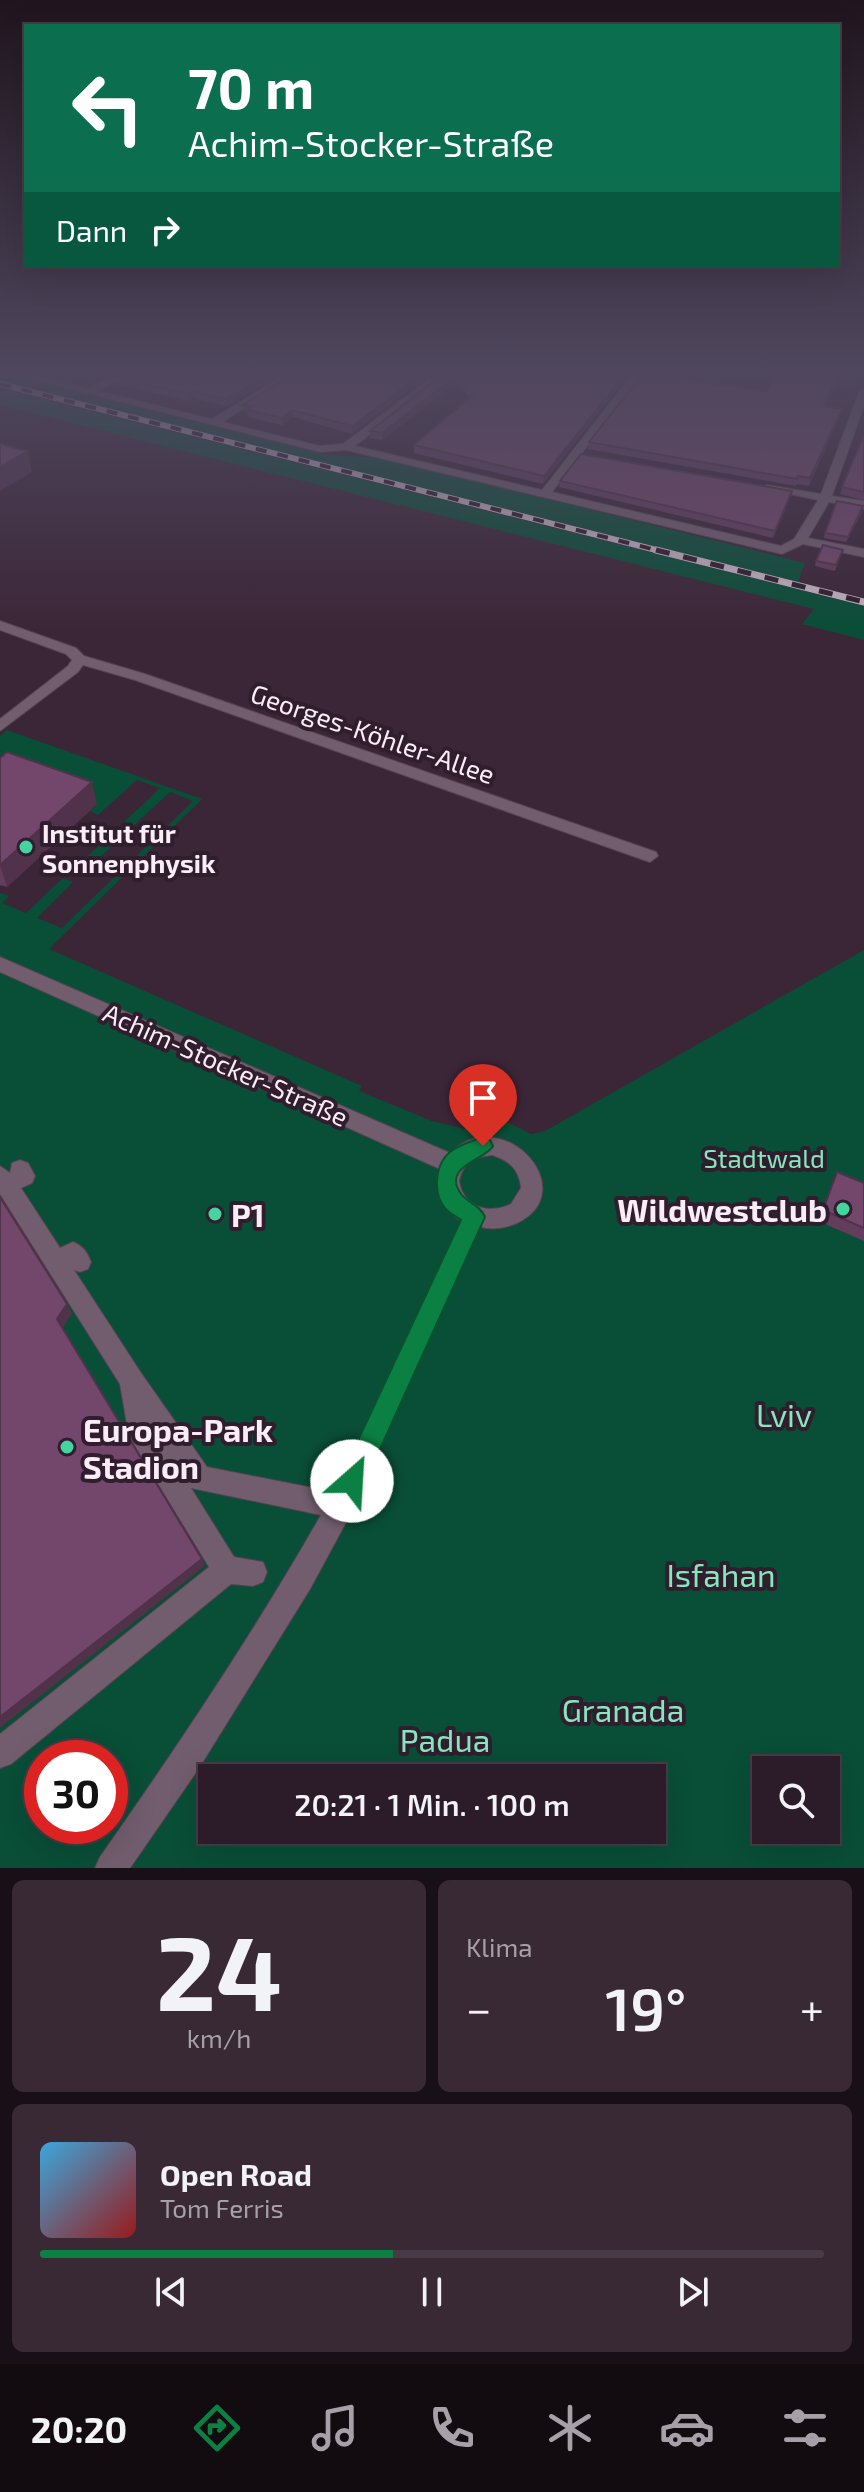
<!DOCTYPE html>
<html lang="de">
<head>
<meta charset="utf-8">
<style>
  body { margin:0; font-family:"Exo 2",sans-serif; background:#382935; color:#f1f3f6; height:100vh; display:flex; flex-direction:column; font-size:30px; white-space:nowrap }
  * { box-sizing:border-box; margin:0 }
  p { font-size:26px; color:#a6a1a8 }
  .icon { flex:none; width:44px; height:44px; fill:none; stroke:currentColor; stroke-width:2; stroke-linecap:round; stroke-linejoin:round }
  .map { position:relative; height:1868px; overflow:hidden }
  .drawer { display:flex; flex-direction:column; gap:12px; padding:12px; background:#180f17; flex:1 }
  .drawer>* { flex:none }
  .guide { position:absolute; left:24px; top:24px; width:816px; height:244px; border-radius:0px; box-shadow:0 8px 32px #0002,0 0 0 2px #483a46; background:#0b6e4f; color:#fff; overflow:hidden }
  .buttons { position:absolute; left:752px; top:1756px; display:grid; gap:16px }
  .buttons a { display:grid; place-items:center; width:88px; height:88px; border-radius:0px; background:#2c1c29; box-shadow:0 8px 32px #0002,0 0 0 2px #483a46; font-size:40px }
  .speed { position:absolute; left:24px; top:1740px; display:flex; gap:16px; font-size:40px; font-weight:700; text-align:center }
  .speed>* { display:grid; place-content:center; width:104px; height:104px; border-radius:50%; background:#2c1c29; box-shadow:0 8px 32px #0002,0 0 0 2px #483a46; line-height:1 }
  .speed .limit { border:12px solid #d22; background:#fff; color:#111 }
  .pin { position:absolute; display:grid; place-items:center; width:68px; height:68px; color:#fff; margin:-82px -34px; border-radius:50% 50% 50% 0; rotate:-45deg; box-shadow:0 0 8px #0007 }
  .pin .icon { rotate:45deg }
  .me { position:absolute; width:88px; margin:-44px; rotate:26deg; stroke-linejoin:round; filter:drop-shadow(0 0 6px #0008) }
  .turn { display:flex; align-items:center; gap:28px; height:168px; padding:0 32px; font-size:36px }
  .turn .icon { width:104px; height:104px; stroke-width:2.5 }
  .turn b { display:block; font-size:56px; line-height:68px }
  .then { display:flex; align-items:center; height:76px; padding:0 32px; background:#0003; gap:16px; font-size:30px }
  .big { font-size:60px; font-weight:600; line-height:1.1 }
  .drawer .tile { flex:1; display:flex; flex-direction:column; justify-content:center; gap:12px; min-width:0; padding:0 28px; border-radius:12px; background:#382935 }
  .drawer .dial { align-items:center; gap:0 }
  .dial b { font-size:104px; line-height:1 }
  .song { display:flex; align-items:center; gap:24px }
  .cover { width:96px; height:96px; border-radius:12px; background:linear-gradient(135deg,hsl(200 70% 55%),hsl(0 70% 35%)) }
  .played { height:8px; border-radius:4px; background:linear-gradient(90deg,#0b8043 45%,#483a46 45%) }
  .keys { display:flex; justify-content:space-around; direction:ltr }
  .heat { display:flex; justify-content:space-between; align-items:center; font-size:44px; direction:ltr }
  .drawer .tiles { flex:1; display:grid; gap:12px; grid-template-columns:1fr 1fr }
  .tile:last-child { grid-column:span 2 }
  .trip { position:absolute; left:198px; top:1764px; width:468px; height:80px; border-radius:0px; background:#2c1c29; box-shadow:0 8px 32px #0002,0 0 0 2px #483a46; font-weight:600; line-height:80px; text-align:center }
  .tab-bar { display:flex; height:128px; justify-content:space-around; align-items:center; background:#120b10; color:#a6a1a8 }
  .tab-bar .icon { width:56px; height:56px }
  .tab-bar .active { color:#0b8043 }
  .tab-bar b { font-size:36px; color:#f1f3f6 }
  .map>svg:first-child { display:block }
</style>
</head>
<body>
<div class="map">
<svg width="864" height="1868" viewBox="0 0 864 1868">
  <rect width="100%" height="100%" fill="#3b2637"/>
  <path fill="#094e37" fill-rule="evenodd" d="M0 372 327 455 383 458 805 563 798 582 0 382Z
    M0 388 864 606V640L802 624 814 609 0 405Z
    M7 730 202 799 49 949 362 1086 359 1091 432 1121 465 1129 474 1130 501 1119 531 1134 545 1131 864 950V1868H0V893L9 896 2 903 26 913 63 878 73 882 37 918 62 928 193 801 170 792 131 828 122 824 160 788 137 780 98 815 90 811 97 805 0 767V736ZM42 1758H110V1826H42ZM766 1770H826V1830H766ZM212 1778H652V1830H212Z
    M113 833 123 836 81 875 71 871Z"/>
  <g fill="none" stroke-linecap="round" stroke-linejoin="round">
    <g stroke="#564252" stroke-width="2">
      <path id="street" d="M3 372H19L88 389 119 372H131L98 391 212 419 289 372H300L223 422 320 446 343 444 438 372H449L355 446 542 490 634 372H644L552 492 781 546 794 539 818 500 761 488 767 485 821 494 859 392 864 389V406L832 496 864 501V509L829 502 808 538 864 549V557L803 544 782 554 346 450 320 452Z
        M0 621 76 648 84 656 145 674 656 852 658 856 650 862 644 860 135 680 83 665 78 672 0 731V719L68 666 72 660 66 654 0 630Z
        M0 957 450 1153C503 1101 584 1191 517 1223 506 1228 493 1230 480 1227L350 1515 310 1589 199 1768 130 1868H95L100 1857C178 1746 254 1633 321 1515L191 1488 234 1557 263 1562 267 1572 263 1582 253 1586 231 1584 11 1764 0 1768V1734L209 1567 129 1436 120 1384 0 1194V1166L10 1173 12 1163 20 1160 28 1163 35 1176 32 1183 21 1188 60 1248 73 1242C83 1246 87 1252 91 1262L88 1269 80 1272 74 1270 141 1373 207 1467 334 1492 461 1221C443 1208 434 1191 440 1169L0 972ZM492 1155C510 1161 519 1169 521 1188L511 1204C488 1215 463 1207 459 1181 463 1162 474 1157 492 1155Z"/>
    </g>
    <use href="#street" fill="#715d6d" fill-rule="evenodd"/>
    <g stroke="#c5b5c2" stroke-width="6">
      <path id="rail-far1" d="M0 384 664 552"/>
    </g>
    <g stroke="#c5b5c2" stroke-width="7">
      <path id="rail" d="M656 550 864 602"/>
    </g>
    <use href="#rail-far1" stroke="#301d2d" stroke-width="4" stroke-dasharray="11" stroke-linecap="butt"/>
    <use href="#rail" stroke="#301d2d" stroke-width="5" stroke-dasharray="14" stroke-linecap="butt"/>
  </g>
  <path fill="#623d5c" d="M66 372H113L99 380Z
    M124 372H284L227 406 192 398 188 401 117 384 115 377Z
    M295 372H433L352 434 293 417 282 425 248 417 247 412H244L243 405Z
    M446 372H630L543 484 414 453V445L470 398 457 382 382 440 370 438V431Z
    M662 372 660 375 766 392 776 372H854L850 378 839 376 825 406 840 416 809 486 797 484 796 486 588 449 589 442Z
    M864 435V500L840 494Z
    M560 481 790 498 773 538 559 487Z
    M862 512 846 542 824 538 825 533Z
    M843 550 835 571 815 566 816 561Z
    M0 758 97 804 7 887 0 885Z
    M837 1172 864 1183V1241L818 1221Z"/>
  <path fill="#50324b" d="M100 372H113L99 380 97 373Z
    M272 372H284L227 406 226 399Z
    M424 372H433L352 434V426Z
    M626 372H630L543 484 544 476Z
    M840 372 839 376 822 413 823 406Z
    M457 375V382L382 440V433Z
    M191 391 192 398 188 401 187 394Z
    M842 409 840 416 809 486 810 478Z
    M292 410 293 417 282 425V418Z
    M28 451 32 472 0 491V467Z
    M792 491 790 498 773 538 775 531Z
    M92 782 97 804 7 887 0 865Z
    M67 1304 72 1314 62 1329 57 1319Z
    M202 1559 205 1566 0 1728V1717Z"/>
  <path fill="#72476b" stroke="#50324b" stroke-width="2" d="M125 372H272L226 399 191 391 187 394 115 377Z
    M295 372H424L352 426 292 410 282 418 247 410 252 406 243 405Z
    M446 372H626L544 476 414 445 473 395 457 375 382 433 370 431Z
    M644 372H658L656 374 766 392 776 372H840L823 406 842 409 810 478 798 476 797 479 589 442Z
    M864 435V492L842 487Z
    M0 444 28 451 0 467Z
    M581 454 792 491 775 531 560 481Z
    M837 501 863 506 848 537 825 533Z
    M823 545 843 550 836 565 816 561Z
    M7 752 92 782 0 865V758Z
    M837 1172 864 1183V1228L823 1210Z
    M0 1197 67 1304 57 1319 202 1559 0 1717Z"/>
  <linearGradient id="sky" x2="0" y2="1"><stop stop-color="#20151e"/><stop offset="0.59" stop-color="#4f475e"/><stop offset="1" stop-color="#4f475e" stop-opacity="0"/></linearGradient>
  <rect width="864" height="633" fill="url(#sky)"/>
  <path fill="#0b8043" stroke="#07532c" stroke-width="2" d="M483 1137 490 1140 493 1146C486 1160 441 1166 461 1194 468 1203 480 1205 485 1217L361 1491 352 1494 343 1491 339 1481 461 1220C456 1216 449 1213 445 1208 432 1192 435 1161 453 1150 461 1144 473 1141 483 1137Z"/>
  <g fill="#43d4a0" stroke="#301d2d" stroke-width="3">
    <circle cx="26" cy="847" r="8"/>
    <circle cx="843" cy="1209" r="8"/>
    <circle cx="215" cy="1214" r="8"/>
    <circle cx="67" cy="1447" r="8"/>
  </g>
  <g text-anchor="middle" dominant-baseline="central" stroke-width="8" stroke-linejoin="round" paint-order="stroke">
    <g font-size="26" fill="#fbedf8" stroke="#301d2d">
      <text transform="translate(373 733) rotate(19)">Georges-Köhler-Allee</text>
      <text transform="translate(226 1064) rotate(24)">Achim-Stocker-Straße</text>
    </g>
    <g font-size="26" font-weight="bold" fill="#fbedf8" stroke="#301d2d" text-anchor="start">
      <text x="42" y="832">Institut für<tspan x="42" dy="30">Sonnenphysik</tspan></text>
    </g>
    <g font-size="26" fill="#86e6bd" stroke="#301d2d">
      <text x="764" y="1157">Stadtwald</text>
    </g>
    <g font-size="32" font-weight="bold" fill="#fbedf8" stroke="#301d2d" text-anchor="start">
      <text x="827" y="1209" text-anchor="end">Wildwestclub</text>
      <text x="231" y="1214">P1</text>
      <text x="83" y="1429">Europa-Park<tspan x="83" dy="37">Stadion</tspan></text>
    </g>
    <g font-size="32" fill="#86e6bd" stroke="#301d2d">
      <text x="784" y="1414">Lviv</text>
      <text x="721" y="1574">Isfahan</text>
      <text x="623" y="1709">Granada</text>
      <text x="445" y="1739">Padua</text>
    </g>
  </g>
</svg>
<div class="buttons">
<a><svg class="icon" aria-label="search" viewBox="0 0 24 24"><circle cx="10" cy="10" r="6"/><path d="M15 15l6 6"/></svg></a>
</div>
<div class="speed"><div class="limit">30</div></div>
<div class="pin" style="left:483px;top:1146px;background:#d93025"><svg class="icon" aria-label="arrive" viewBox="0 0 24 24"><path d="M6 21V4h12l-3 4 3 4H6"/></svg></div>
<svg class="me" style="left:352px;top:1481px" viewBox="-20 -20 40 40"><circle r="19" fill="#fff"/><path d="M0-13L10 11 0 6-10 11z" fill="#0b8043"/></svg>
<div class="trip">20:21 · 1 Min. · 100 m</div>
<div class="guide">
<div class="turn"><svg class="icon" aria-label="left" viewBox="0 0 24 24"><path d="M17 20v-9H6M10 6l-5 5 5 5"/></svg><div><b>70 m</b>Achim-Stocker-Straße</div></div>
<div class="then">Dann<svg class="icon" aria-label="right" viewBox="0 0 24 24"><path d="M7 20v-9h11M14 6l5 5-5 5"/></svg></div>
</div>
</div>
<section class="drawer">
<div class="tiles">
<div class="tile dial"><b>24</b><p>km/h</p></div>
<div class="tile"><p>Klima</p>
<div class="heat"><a>−</a><b class="big">19°</b><a>+</a></div>
</div>
<div class="tile">
<div class="song"><i class="cover"></i><div><b>Open Road</b><p>Tom Ferris</p></div></div>
<div class="played"></div>
<div class="keys"><svg class="icon" aria-label="previous" viewBox="0 0 24 24"><path d="M18 5L8 12l10 7zM5 5v14"/></svg><svg class="icon" aria-label="pause" viewBox="0 0 24 24"><path d="M8 5v14M16 5v14"/></svg><svg class="icon" aria-label="next" viewBox="0 0 24 24"><path d="M6 5l10 7-10 7zM19 5v14"/></svg></div>
</div>
</div>
</section>
<nav class="tab-bar">
<b>20:20</b>
<svg class="icon active" aria-label="directions" viewBox="0 0 24 24"><path d="M12 3l9 9-9 9-9-9zM9 14v-3h6M13 9l2 2-2 2"/></svg>
<svg class="icon" aria-label="music" viewBox="0 0 24 24"><path d="M9 18V5l10-2v13"/><circle cx="6" cy="18" r="3"/><circle cx="16" cy="16" r="3"/></svg>
<svg class="icon" aria-label="phone" viewBox="0 0 24 24"><path d="M5 4h4l2 5-3 2q2 4 5 5l2-3 5 2v4C11 20 4 13 5 4z"/></svg>
<svg class="icon" aria-label="climate" viewBox="0 0 24 24"><path d="M12 3v18M4 7l16 10M4 17L20 7"/></svg>
<svg class="icon" aria-label="car" viewBox="0 0 24 24"><path d="M5 17H2v-5l4-1 3-4h7l3 4 3 1v5h-3M9 17h6M6 11h13"/><circle cx="7" cy="17" r="2"/><circle cx="17" cy="17" r="2"/></svg>
<svg class="icon" aria-label="filters" viewBox="0 0 24 24"><path d="M4 7h16M4 17h16"/><circle cx="9" cy="7" r="2"/><circle cx="15" cy="17" r="2"/></svg>
</nav>
</body>
</html>
